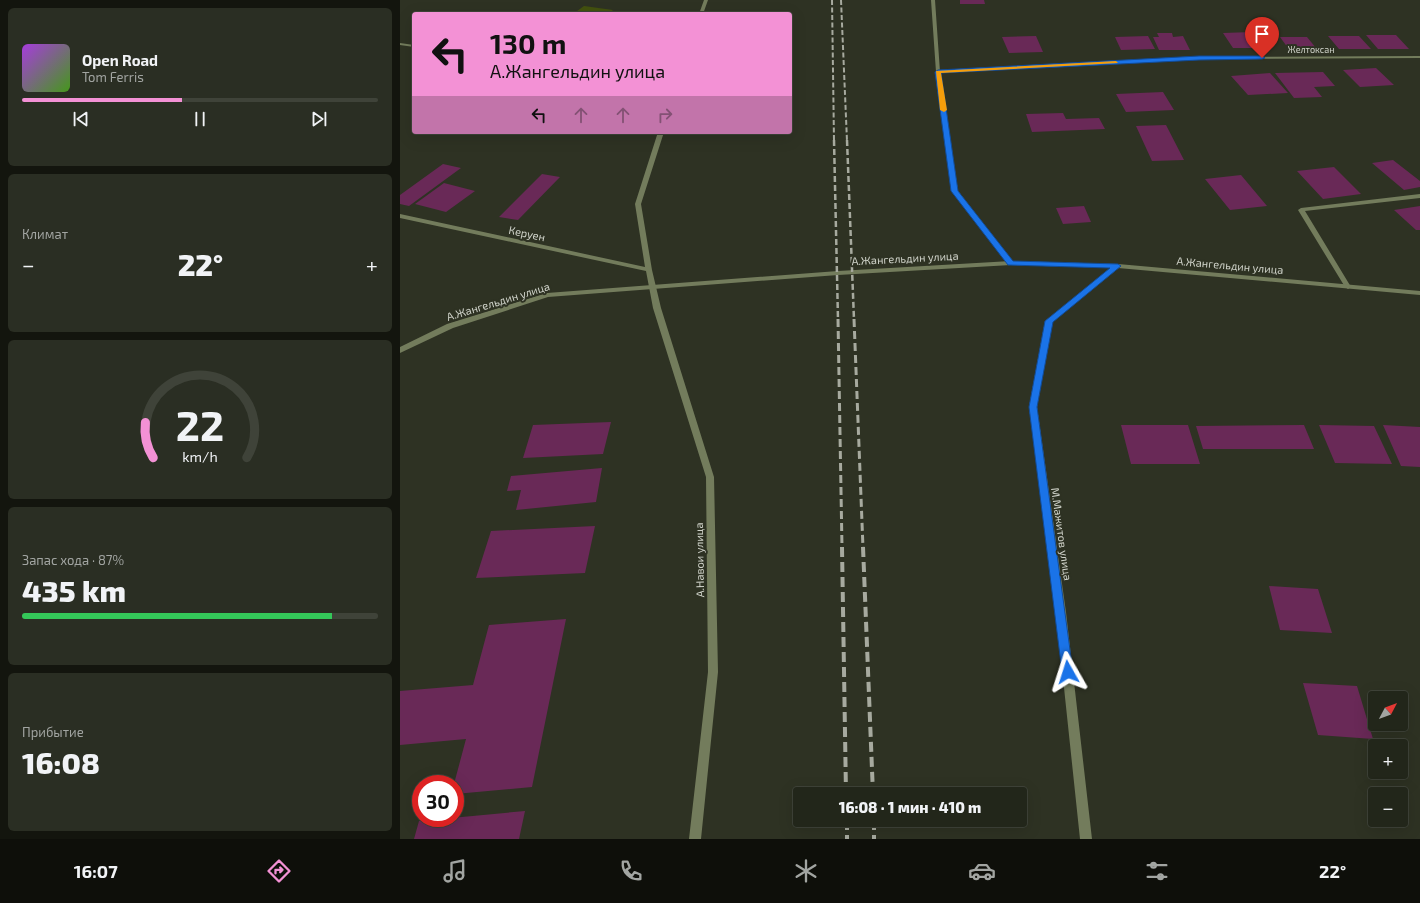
<!DOCTYPE html>
<html lang="ru">
<head>
<meta charset="utf-8">
<style>
  body { margin:0; font-family:"Exo 2",sans-serif; background:#2a2e23; color:#f1f3f6; height:100vh; display:flex; flex-direction:column; font-size:15px; white-space:nowrap }
  * { box-sizing:border-box; margin:0 }
  p { font-size:13px; color:#a2a5a2 }
  .icon { flex:none; width:22px; height:22px; fill:none; stroke:currentColor; stroke-width:2; stroke-linecap:round; stroke-linejoin:round }
  .map { position:relative; flex:1; overflow:hidden }
  .details { display:flex; flex-direction:column; gap:8px; padding:8px; background:#13150e; width:400px }
  .details>* { flex:none }
  .guide { position:absolute; left:12px; top:12px; width:380px; height:122px; border-radius:4px; box-shadow:0 4px 16px #0002,0 0 0 1px #3f4339; background:#f391d5; color:#111; overflow:hidden }
  .needle { width:26px; rotate:49deg }
  .controls { position:absolute; left:968px; top:691px; display:grid; gap:8px }
  .controls a { display:grid; place-items:center; width:40px; height:40px; border-radius:4px; background:#22261a; box-shadow:0 4px 16px #0002,0 0 0 1px #3f4339; font-size:20px }
  .speed { position:absolute; left:12px; top:775px; display:flex; gap:8px; font-size:20px; font-weight:700; text-align:center }
  .speed>* { display:grid; place-content:center; width:52px; height:52px; border-radius:50%; background:#22261a; box-shadow:0 4px 16px #0002,0 0 0 1px #3f4339; line-height:1 }
  .speed .limit { border:6px solid #d22; background:#fff; color:#111 }
  .pin { position:absolute; display:grid; place-items:center; width:34px; height:34px; color:#fff; margin:-41px -17px; border-radius:50% 50% 50% 0; rotate:-45deg; box-shadow:0 0 4px #0007 }
  .pin .icon { rotate:45deg }
  .me { position:absolute; width:44px; margin:-22px; rotate:354deg; stroke-linejoin:round; filter:drop-shadow(0 0 3px #0008) }
  .turn { display:flex; align-items:center; gap:14px; height:84px; padding:0 12px; font-size:18px }
  .turn .icon { width:52px; height:52px; stroke-width:2.5 }
  .turn b { display:block; font-size:28px; line-height:34px }
  .lanes { display:flex; align-items:center; height:38px; padding:0 12px; background:#0003; justify-content:center; gap:20px; direction:ltr }
  .lanes .off { opacity:.35 }
  .big { font-size:30px; font-weight:800; line-height:1.1 }
  .details .card { flex:1; display:flex; flex-direction:column; justify-content:center; gap:6px; min-width:0; padding:0 14px; border-radius:6px; background:#2a2e23 }
  .details .dial { align-items:center; gap:0 }
  .dial svg { height:104px; overflow:visible; fill:none; stroke:#3f4339; stroke-width:7; stroke-linecap:round; text-anchor:middle }
  .dial text { fill:#f1f3f6; stroke:none }
  .song { display:flex; align-items:center; gap:12px }
  .cover { width:48px; height:48px; border-radius:6px; background:linear-gradient(135deg,hsl(280 70% 55%),hsl(100 70% 35%)) }
  .played { height:4px; border-radius:2px; background:linear-gradient(90deg,#f391d5 45%,#3f4339 45%) }
  .keys { display:flex; justify-content:space-around; direction:ltr }
  .heat { display:flex; justify-content:space-between; align-items:center; font-size:22px; direction:ltr }
  .charge { height:6px; border-radius:3px; background:linear-gradient(90deg,#34c759 87%,#3f4339 0) }
  .trip { position:absolute; left:393px; top:787px; width:234px; height:40px; border-radius:4px; background:#22261a; box-shadow:0 4px 16px #0002,0 0 0 1px #3f4339; font-weight:800; line-height:40px; text-align:center }
  .tabs { display:flex; height:64px; justify-content:space-around; align-items:center; background:#0e0f0a; color:#a2a5a2 }
  .tabs .icon { width:28px; height:28px }
  .tabs .current { color:#f391d5 }
  .tabs b { font-size:18px; color:#f1f3f6 }
  main { display:flex; flex:1; min-height:0 }
  .map>svg:first-child { display:block }
</style>
</head>
<body>
<main>
<section class="details">
<div class="card">
<div class="song"><i class="cover"></i><div><b>Open Road</b><p>Tom Ferris</p></div></div>
<div class="played"></div>
<div class="keys"><svg class="icon" aria-label="previous" viewBox="0 0 24 24"><path d="M18 5L8 12l10 7zM5 5v14"/></svg><svg class="icon" aria-label="pause" viewBox="0 0 24 24"><path d="M8 5v14M16 5v14"/></svg><svg class="icon" aria-label="next" viewBox="0 0 24 24"><path d="M6 5l10 7-10 7zM19 5v14"/></svg></div>
</div>
<div class="card"><p>Климат</p>
<div class="heat"><a>−</a><b class="big">22°</b><a>+</a></div>
</div>
<div class="card dial"><svg viewBox="0 0 100 80">
<path d="M14 69A42 42 0 1 1 86 69"/>
<path d="M14 69A42 42 0 0 1 8 42" stroke="#f391d5"/>
<text x="50" y="56" font-size="32" font-weight="700">22</text>
<text x="50" y="72" font-size="11">km/h</text>
</svg></div>
<div class="card"><p>Запас хода · 87%</p><b class="big">435 km</b><div class="charge"></div></div>
<div class="card"><p>Прибытие</p><b class="big">16:08</b></div>
</section>
<div class="map">
<svg width="1020" height="839" viewBox="0 0 1020 839">
  <rect width="100%" height="100%" fill="#2e3223"/>
  <path fill="#43510f" d="M184 6 213 10 208 14H173Z"/>
  <path fill="#692957" d="M560 0H584L585 4H560Z
    M852 32 863 48H833L823 33Z
    M757 33H772L773 37 783 36 790 50H759L753 37H759Z
    M966 35H996L1009 49H978Z
    M636 36 643 52 609 53 602 37Z
    M748 36 755 49 721 50 715 37Z
    M928 36H959L971 49H939Z
    M880 37H907L916 48H888Z
    M976 68 994 85 960 87 943 70Z
    M923 72 935 86 914 87 922 97 894 98 875 73Z
    M870 73 888 93 848 95 831 76Z
    M763 92 774 110 726 112 716 94Z
    M663 113 666 119 699 118 705 129 632 132 626 114Z
    M766 125 784 160 752 161 736 126Z
    M993 160 1020 181V187L1004 190 972 163Z
    M43 164 61 168 9 206 0 204V195Z
    M934 167 961 194 923 199 897 171Z
    M142 174 160 177 118 220 99 217Z
    M841 175 867 206 830 210 805 179Z
    M44 183 75 191 46 212 15 204Z
    M684 206 691 222 663 224 656 208Z
    M1020 206V230H1016L994 210Z
    M211 422 203 454 123 458 133 425Z
    M721 425H788L800 464H731Z
    M904 425 914 449H803L796 426Z
    M919 425 974 426 992 464 935 463Z
    M983 425 1020 427V467L1001 466Z
    M202 468 196 502 116 510 121 490 107 491 111 476Z
    M195 526 185 573 76 578 91 531Z
    M869 586 918 589 932 633 880 630Z
    M166 619 132 787 55 794 54 784 66 739 0 745V691L73 685 89 625Z
    M903 683 957 686 973 739 918 735Z
    M125 811 119 839H14L19 821Z"/>
  <g fill="none" stroke-linecap="round" stroke-linejoin="round">
    <path fill="#737c5c" fill-rule="evenodd" d="M531 0H535L540 72 558 191 613 262V264H609L552 191 536 72Z
      M1020 194V198L905 211 951 287 948 289 945 287 898 210 901 208Z"/>
    <path fill="#737c5c" fill-rule="evenodd" d="M304 0H308L303 14H299Z
      M0 43 14 45V47L0 45Z
      M1020 56V58L799 59 538 73 536 72 538 71 799 57Z
      M258 132H264L241 204 252 270 261 308 314 477 318 672 301 839H289L308 672 306 477 253 308 246 271 0 218V214L245 267 235 204Z
      M718 264 720 265V267L652 322 637 407 666 612 692 839H680L656 612 629 407 645 321Z"/>
    <path fill="#737c5c" fill-rule="evenodd" d="M611 261 718 264 1020 291V295L718 268 611 265 438 275 148 297 53 328 0 353V347L47 324 147 293 438 271Z"/>
    <path stroke="#a7aa9f" stroke-width="2" stroke-dasharray="5 2.5" stroke-linecap="butt" d="M432 0 434 141
      M441 0 447 141"/>
    <path stroke="#a7aa9f" stroke-width="2.5" stroke-dasharray="6 3" stroke-linecap="butt" d="M434 140 438 320
      M447 140 454 320"/>
    <path stroke="#a7aa9f" stroke-width="3" stroke-dasharray="8 4" stroke-linecap="butt" d="M438 319 442 548
      M454 319 463 548"/>
    <path stroke="#a7aa9f" stroke-width="4" stroke-dasharray="10 5" stroke-linecap="butt" d="M442 547 446 794
      M463 547 473 794
      M447 820V839
      M474 820V839"/>
  </g>
  <path fill="#1a73e8" stroke="#114b97" d="M799 56H862L865 58 862 59 799 60 541 73 558 191 613 261 718 264 721 266 653 322 637 407 673 672 672 676 668 678 664 676 662 672 629 407 645 321 710 268 608 265 551 191 535 72 538 70Z"/>
  <path fill="#f59e0b" d="M716 61 718 63 541 73 547 110 544 112 540 110 536 71Z"/>
  <g text-anchor="middle" dominant-baseline="central" stroke-width="4" stroke-linejoin="round" paint-order="stroke">
    <g font-size="9" fill="#d1d4cb" stroke="#2e3223">
      <text x="911" y="49">Желтоксан</text>
    </g>
    <g font-size="11" fill="#d1d4cb" stroke="#2e3223">
      <text transform="translate(127 233) rotate(12)">Керуен</text>
      <text transform="translate(505 258) rotate(-3)">А.Жангельдин улица</text>
      <text transform="translate(830 265) rotate(5)">А.Жангельдин улица</text>
      <text transform="translate(98 301) rotate(-17)">А.Жангельдин улица</text>
      <text transform="translate(662 534) rotate(82)">М.Мажитов улица</text>
      <text transform="translate(299 560) rotate(-91)">А.Навои улица</text>
    </g>
  </g>
</svg>
<div class="controls">
<a><svg class="needle" viewBox="-14 -14 28 28"><path d="M0-13l5 13h-10z" fill="#e53935"/><path d="M0 13l5-13h-10z" fill="#a2a5a2"/></svg></a>
<a>+</a>
<a>−</a>
</div>
<div class="speed"><div class="limit">30</div></div>
<div class="pin" style="left:862px;top:58px;background:#d93025"><svg class="icon" aria-label="arrive" viewBox="0 0 24 24"><path d="M6 21V4h12l-3 4 3 4H6"/></svg></div>
<svg class="me" style="left:668px;top:672px" viewBox="-20 -20 40 40"><path d="M0-17L14 15 0 8-14 15z" fill="#1a73e8" stroke="#fff" stroke-width="4"/></svg>
<div class="trip">16:08 · 1 мин · 410 m</div>
<div class="guide">
<div class="turn"><svg class="icon" aria-label="left" viewBox="0 0 24 24"><path d="M17 20v-9H6M10 6l-5 5 5 5"/></svg><div><b>130 m</b>А.Жангельдин улица</div></div>
<div class="lanes"><svg class="icon" aria-label="left" viewBox="0 0 24 24"><path d="M17 20v-9H6M10 6l-5 5 5 5"/></svg><svg class="icon off" aria-label="ahead" viewBox="0 0 24 24"><path d="M12 20V5M6 11l6-6 6 6"/></svg><svg class="icon off" aria-label="ahead" viewBox="0 0 24 24"><path d="M12 20V5M6 11l6-6 6 6"/></svg><svg class="icon off" aria-label="right" viewBox="0 0 24 24"><path d="M7 20v-9h11M14 6l5 5-5 5"/></svg></div>
</div>
</div>
</main>
<nav class="tabs">
<b>16:07</b>
<svg class="icon current" aria-label="directions" viewBox="0 0 24 24"><path d="M12 3l9 9-9 9-9-9zM9 14v-3h6M13 9l2 2-2 2"/></svg>
<svg class="icon" aria-label="music" viewBox="0 0 24 24"><path d="M9 18V5l10-2v13"/><circle cx="6" cy="18" r="3"/><circle cx="16" cy="16" r="3"/></svg>
<svg class="icon" aria-label="phone" viewBox="0 0 24 24"><path d="M5 4h4l2 5-3 2q2 4 5 5l2-3 5 2v4C11 20 4 13 5 4z"/></svg>
<svg class="icon" aria-label="climate" viewBox="0 0 24 24"><path d="M12 3v18M4 7l16 10M4 17L20 7"/></svg>
<svg class="icon" aria-label="car" viewBox="0 0 24 24"><path d="M5 17H2v-5l4-1 3-4h7l3 4 3 1v5h-3M9 17h6M6 11h13"/><circle cx="7" cy="17" r="2"/><circle cx="17" cy="17" r="2"/></svg>
<svg class="icon" aria-label="filters" viewBox="0 0 24 24"><path d="M4 7h16M4 17h16"/><circle cx="9" cy="7" r="2"/><circle cx="15" cy="17" r="2"/></svg>
<b>22°</b>
</nav>
</body>
</html>
